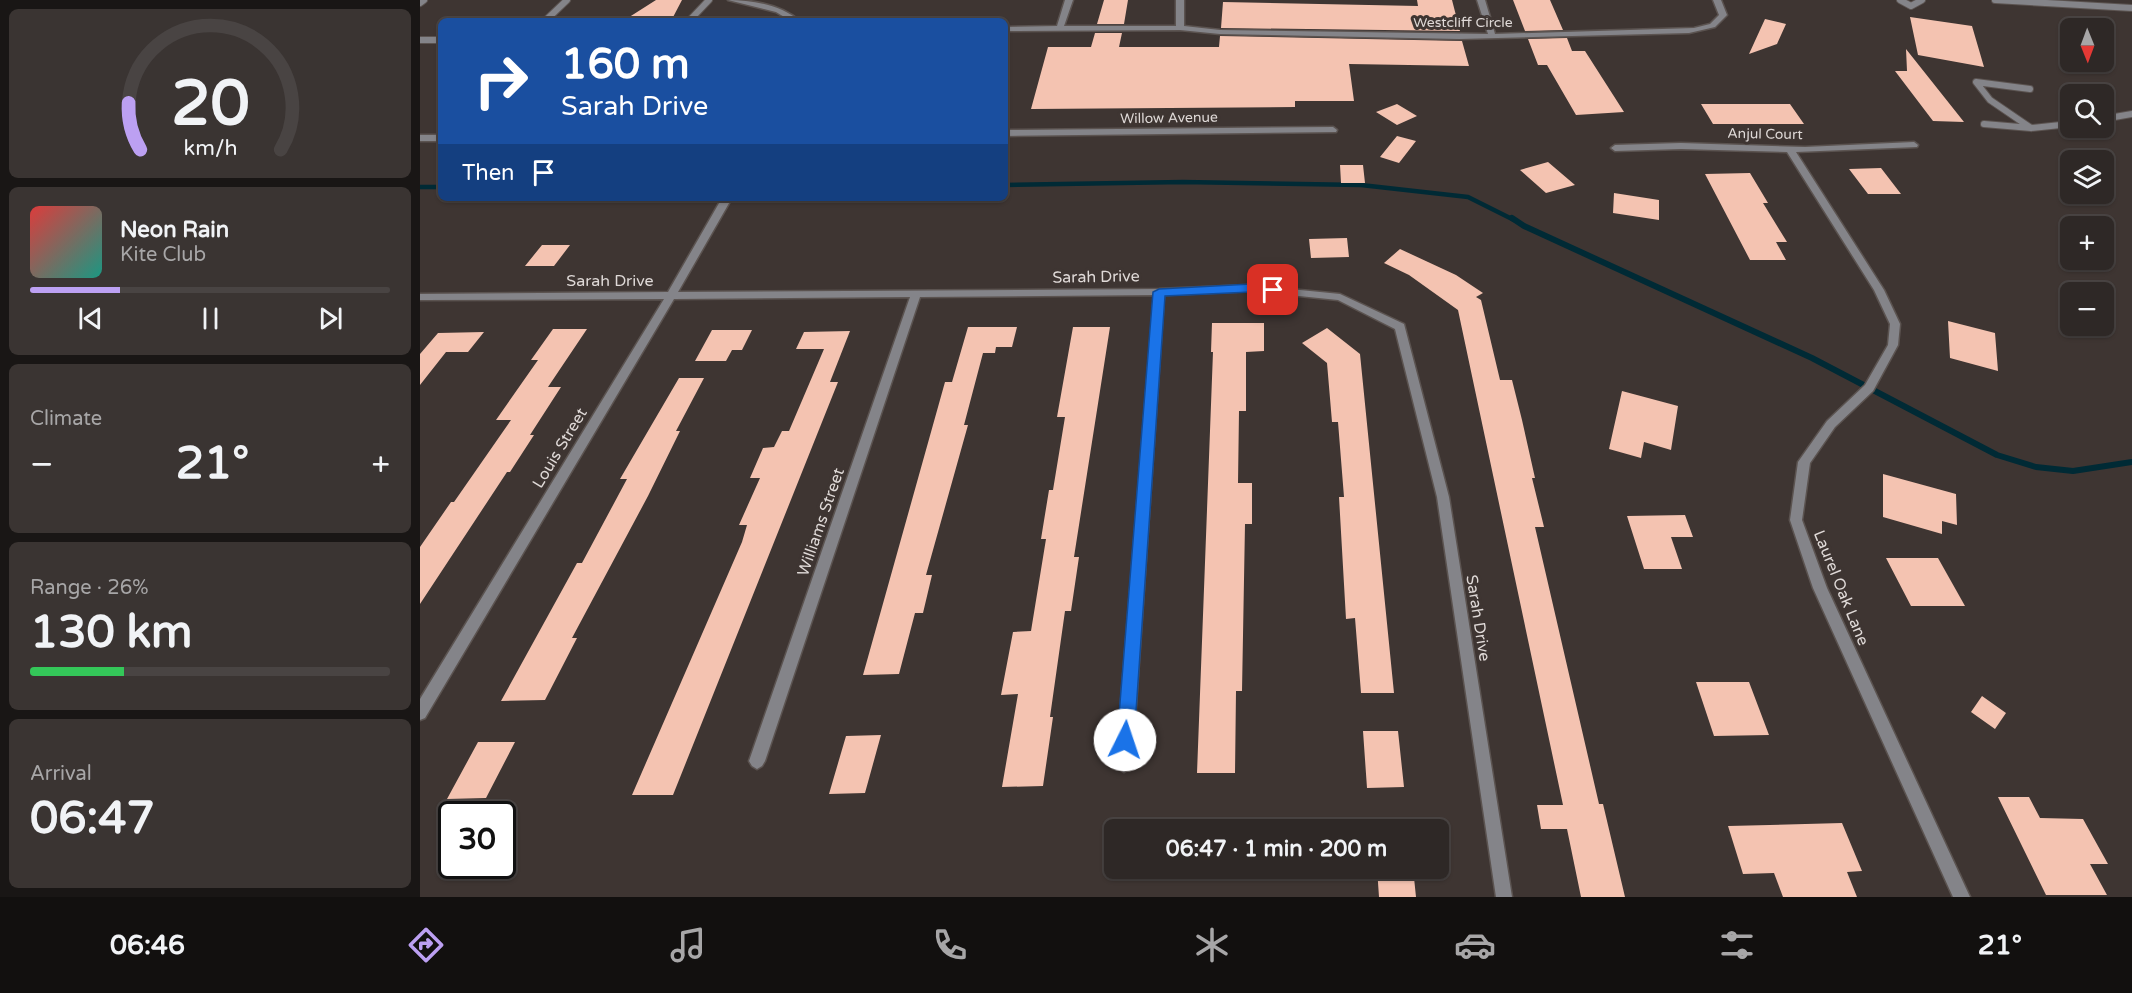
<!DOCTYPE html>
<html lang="en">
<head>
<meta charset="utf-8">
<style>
  body { margin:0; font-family:"Varela Round",sans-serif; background:#3a3432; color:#f1f3f6; height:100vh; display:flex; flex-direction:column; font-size:22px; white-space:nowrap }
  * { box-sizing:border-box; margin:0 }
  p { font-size:20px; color:#a7a6a7 }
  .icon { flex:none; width:33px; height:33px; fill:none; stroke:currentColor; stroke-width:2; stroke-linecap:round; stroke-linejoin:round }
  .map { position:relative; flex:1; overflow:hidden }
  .panel { display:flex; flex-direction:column; gap:9px; padding:9px; background:#191615; width:420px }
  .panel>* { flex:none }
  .hud { position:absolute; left:18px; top:18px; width:570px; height:183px; border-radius:9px; box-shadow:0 2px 4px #0004,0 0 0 2px #494443; background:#1a4fa0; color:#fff; overflow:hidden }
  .needle { width:39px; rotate:179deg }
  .tools { position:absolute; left:1640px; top:18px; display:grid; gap:12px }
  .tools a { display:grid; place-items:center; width:54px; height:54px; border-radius:9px; background:#2e2826; box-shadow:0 2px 4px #0004,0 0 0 2px #494443; font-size:30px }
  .speed { position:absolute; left:18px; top:801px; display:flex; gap:12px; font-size:30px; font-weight:700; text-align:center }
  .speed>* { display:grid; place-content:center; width:78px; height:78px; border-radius:50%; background:#2e2826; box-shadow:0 2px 4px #0004,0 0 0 2px #494443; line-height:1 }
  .speed .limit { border:3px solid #111; border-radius:9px; background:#fff; color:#111 }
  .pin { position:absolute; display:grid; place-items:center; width:51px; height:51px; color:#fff; margin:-26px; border-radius:12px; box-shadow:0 3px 9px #0006 }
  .me { position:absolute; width:66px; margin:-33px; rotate:4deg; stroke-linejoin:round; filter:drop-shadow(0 0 4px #0008) }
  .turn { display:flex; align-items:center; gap:21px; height:126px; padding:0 24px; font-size:27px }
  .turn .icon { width:78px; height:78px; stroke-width:2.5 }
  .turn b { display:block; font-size:42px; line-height:51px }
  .then { display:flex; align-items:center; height:57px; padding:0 24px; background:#0003; gap:12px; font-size:22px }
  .big { font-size:45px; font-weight:700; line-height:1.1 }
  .panel .card { flex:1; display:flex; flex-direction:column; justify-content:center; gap:9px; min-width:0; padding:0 21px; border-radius:9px; background:#3a3432 }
  .panel .dial { align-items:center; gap:0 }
  .dial svg { height:156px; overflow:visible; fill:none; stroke:#494443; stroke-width:7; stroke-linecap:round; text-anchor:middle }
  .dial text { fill:#f1f3f6; stroke:none }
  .song { display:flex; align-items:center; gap:18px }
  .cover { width:72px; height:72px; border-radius:9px; background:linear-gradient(135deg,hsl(0 70% 55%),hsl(170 70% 35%)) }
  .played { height:6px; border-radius:3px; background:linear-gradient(90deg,#bca0f2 25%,#494443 25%) }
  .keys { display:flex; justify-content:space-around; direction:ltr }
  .heat { display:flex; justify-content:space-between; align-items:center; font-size:33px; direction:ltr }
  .charge { height:9px; border-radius:4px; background:linear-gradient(90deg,#34c759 26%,#494443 0) }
  .trip { position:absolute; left:684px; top:819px; width:345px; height:60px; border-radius:9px; background:#2e2826; box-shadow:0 2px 4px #0004,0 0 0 2px #494443; font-weight:700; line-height:60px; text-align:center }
  .menu { display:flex; height:96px; justify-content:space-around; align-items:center; background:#12100f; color:#a7a6a7 }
  .menu .icon { width:42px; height:42px }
  .menu .selected { color:#bca0f2 }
  .menu b { font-size:27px; color:#f1f3f6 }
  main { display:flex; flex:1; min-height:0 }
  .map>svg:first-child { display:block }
</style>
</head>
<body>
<main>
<section class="panel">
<div class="card dial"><svg viewBox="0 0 100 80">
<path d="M14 69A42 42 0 1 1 86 69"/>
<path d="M14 69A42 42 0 0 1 8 45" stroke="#bca0f2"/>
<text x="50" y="56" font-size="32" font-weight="700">20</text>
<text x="50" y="72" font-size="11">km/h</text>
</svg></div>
<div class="card">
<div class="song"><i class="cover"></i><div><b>Neon Rain</b><p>Kite Club</p></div></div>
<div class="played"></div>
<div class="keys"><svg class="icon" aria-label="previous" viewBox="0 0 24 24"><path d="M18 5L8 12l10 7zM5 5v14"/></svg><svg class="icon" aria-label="pause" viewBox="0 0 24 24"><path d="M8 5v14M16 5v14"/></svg><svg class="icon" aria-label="next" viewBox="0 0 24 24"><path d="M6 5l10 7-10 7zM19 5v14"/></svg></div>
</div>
<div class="card"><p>Climate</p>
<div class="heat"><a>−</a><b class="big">21°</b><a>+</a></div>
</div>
<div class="card"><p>Range · 26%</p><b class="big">130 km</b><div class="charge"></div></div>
<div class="card"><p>Arrival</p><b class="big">06:47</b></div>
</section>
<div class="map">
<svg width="1712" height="897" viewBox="0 0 1712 897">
  <rect width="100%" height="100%" fill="#3e3532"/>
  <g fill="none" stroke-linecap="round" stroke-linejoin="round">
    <path stroke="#002a35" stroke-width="4.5" d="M585 185 763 182 941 185 1048 197 1094 220
      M0 187H21"/>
    <path stroke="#002a35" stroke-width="6" d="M1092 218 1104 226 1392 358 1577 455 1616 467 1653 471 1712 462"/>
  </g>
  <path fill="#f4c3b1" d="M236 0H262L251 21H203Z
    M684 0H708L704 24H677Z
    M997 0H1032L1040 31 801 28 803 2 998 6Z
    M1093 0H1130L1143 30 1105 31Z
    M1490 17 1552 26 1564 67 1498 55Z
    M1345 19 1366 24 1357 44 1329 54Z
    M675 33H702L699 47H799L800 36 1042 41 1049 66 929 64 934 101H875V107L611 109 628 47H671Z
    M1147 38 1152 51H1165L1204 112 1156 115 1127 65H1118L1108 39Z
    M1486 49 1544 122 1513 121 1475 71H1487Z
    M977 104 997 116 977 125 956 112Z
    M1281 104H1370L1384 124H1293Z
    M977 136 996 141 979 163 960 157Z
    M1128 162 1155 185 1126 193 1100 170Z
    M920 165H943L945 183H921Z
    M1461 168 1481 194H1448L1429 169Z
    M1330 173 1348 203H1343L1367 242H1356L1366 260H1330L1285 174Z
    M1194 193 1239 200V220L1193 213Z
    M927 238 929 257 891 258 889 239Z
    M122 245H150L134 266H105Z
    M980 249 1036 275 1063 293 1056 297 1061 300 1080 380H1092L1102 420 1115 478H1112L1124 527H1115L1179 804H1183L1205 897H1161L1147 829H1121L1117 805H1143L1038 310 989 275 964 263Z
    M1528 321 1575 333 1578 371 1530 358Z
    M792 323H844V351L826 352V411H819L818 483H832V524H825L822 691H816L815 773H777L793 352H791Z
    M548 327H597L592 347H576L575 353H563L544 425H548L506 575H512L503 613H495L479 674 443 675 525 382H532Z
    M653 327H690L654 557H659L651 611H645L630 717H633L623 786 582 787 598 694 581 695 593 632 611 631 626 539H621L629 490H633L645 417H637Z
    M907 328 940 354 974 693H941L935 618 926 619 919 497H924L918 422H912L907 363 882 343Z
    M133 329H167L128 387H141L110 435H114L90 472H87L0 604V547L31 502H34L91 420H76L118 360H111Z
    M292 330H332L322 350H312L306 361H275Z
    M430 331 410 382H418L253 795H212L322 542 327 525H319L340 478H330L343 448 354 447 362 431H369L404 349H376L384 332Z
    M64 332 48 352H26L0 385V354L18 333Z
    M259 378H284L256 431H260L228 496 152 638H157L125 700 81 701 157 563H162L207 479H200Z
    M1202 391 1258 406 1251 450 1224 442 1221 458 1189 449Z
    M1463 474 1536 494 1537 525 1522 521V534L1463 517Z
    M1265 515 1273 537H1251L1262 569H1224L1207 516Z
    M1466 558H1518L1545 606H1491Z
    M1276 682H1329L1349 735 1294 736Z
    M1562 696 1586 713 1575 729 1551 712Z
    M943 731H978L984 787 947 788Z
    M461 735 445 793 409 794 426 736Z
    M58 742H95L66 798 27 799Z
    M1578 797H1609L1620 818 1663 819 1688 864H1670L1687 895H1626Z
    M1422 823 1442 871 1427 872 1437 897H1363L1354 873 1323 874 1308 826Z
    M957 868H993L996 897H959Z"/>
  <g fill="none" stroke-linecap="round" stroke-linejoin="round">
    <g stroke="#5b5350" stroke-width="8">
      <path id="lane" d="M1480 0 1491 6 1502 0
        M1575 0 1712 8
        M0 3 4 0
        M125 21 147 0
        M269 21 289 0
        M0 40H21
        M1610 89 1556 82 1570 100 1611 128
        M1683 119 1712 114
        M1564 124 1611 128 1650 124"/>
    </g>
    <g stroke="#5b5350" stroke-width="3">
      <path id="street" d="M308 0C333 0 361 5 380 21H371L356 12Z
        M645 0H653L644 26H756V0H764V26L800 30 1068 34 1057 0H1065L1075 34 1274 28 1290 24 1299 15 1293 0H1301L1307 15 1295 27 1269 33 1039 39 800 34 760 30 585 31V27L637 26Z
        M913 127 917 130 916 132 585 136V130Z
        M0 135H21V141H0Z
        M1494 142 1498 145 1497 147 1376 152 1464 290 1480 324 1478 345 1453 391 1415 427 1390 463 1382 520 1407 588 1550 897H1533L1393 588 1370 520 1378 462 1407 421 1445 385 1468 345 1470 324 1454 290 1367 152 1261 149 1195 151 1191 148 1195 145 1261 143 1385 147Z
        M302 198H312L258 292 739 289 830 285 920 294 984 324 1029 497 1092 897H1076L1017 497 975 329 918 300 830 291 744 295 712 764 709 769 704 772 699 769 696 764 734 295 500 297 345 761 342 766 337 769 332 766 329 761 490 297 254 299 5 718 0 720V699L244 299 0 300V294L248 292Z"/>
    </g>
    <use href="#lane" stroke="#848489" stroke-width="6"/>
    <use href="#street" fill="#848489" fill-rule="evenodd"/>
  </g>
  <path fill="#1a73e8" stroke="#114b97" stroke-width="1.5" d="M831 284 853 287 859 290 853 294 831 292 745 296 714 740 712 746 705 749 699 746 697 740 733 292 739 289Z"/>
  <g text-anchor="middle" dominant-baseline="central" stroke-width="6" stroke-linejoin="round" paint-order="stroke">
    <g font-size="14" fill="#dfd9d7" stroke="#3e3532">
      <text x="1043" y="22">Westcliff Circle</text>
      <text transform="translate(749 118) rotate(-1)">Willow Avenue</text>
      <text transform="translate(1345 134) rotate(1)">Anjul Court</text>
    </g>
    <g font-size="16" fill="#dfd9d7" stroke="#3e3532">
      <text transform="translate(676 277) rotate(-1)">Sarah Drive</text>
      <text x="190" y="281">Sarah Drive</text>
      <text transform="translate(140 448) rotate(-59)">Louis Street</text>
      <text transform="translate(401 522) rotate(-71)">Williams Street</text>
      <text transform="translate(1421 588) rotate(68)">Laurel Oak Lane</text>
      <text transform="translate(1058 618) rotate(81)">Sarah Drive</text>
    </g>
  </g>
</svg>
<div class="tools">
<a><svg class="needle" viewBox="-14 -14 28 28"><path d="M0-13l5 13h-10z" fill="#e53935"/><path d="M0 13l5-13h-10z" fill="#a7a6a7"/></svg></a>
<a><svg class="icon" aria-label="search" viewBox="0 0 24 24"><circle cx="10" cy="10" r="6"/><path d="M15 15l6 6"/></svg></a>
<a><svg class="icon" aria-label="layers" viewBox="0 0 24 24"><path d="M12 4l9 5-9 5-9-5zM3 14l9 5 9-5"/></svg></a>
<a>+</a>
<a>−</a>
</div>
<div class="speed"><div class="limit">30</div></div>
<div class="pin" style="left:853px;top:290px;background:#d93025"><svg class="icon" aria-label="arrive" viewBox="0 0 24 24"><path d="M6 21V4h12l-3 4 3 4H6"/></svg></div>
<svg class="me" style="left:705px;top:740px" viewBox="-20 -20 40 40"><circle r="19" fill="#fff"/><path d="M0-13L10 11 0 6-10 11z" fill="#1a73e8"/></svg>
<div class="trip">06:47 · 1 min · 200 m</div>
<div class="hud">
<div class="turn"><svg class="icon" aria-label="right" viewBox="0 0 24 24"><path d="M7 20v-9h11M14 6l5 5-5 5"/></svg><div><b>160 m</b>Sarah Drive</div></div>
<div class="then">Then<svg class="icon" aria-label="arrive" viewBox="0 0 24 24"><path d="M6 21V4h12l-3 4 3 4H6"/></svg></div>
</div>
</div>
</main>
<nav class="menu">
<b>06:46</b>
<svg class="icon selected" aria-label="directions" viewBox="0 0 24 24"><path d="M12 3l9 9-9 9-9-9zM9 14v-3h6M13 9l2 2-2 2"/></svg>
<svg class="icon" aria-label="music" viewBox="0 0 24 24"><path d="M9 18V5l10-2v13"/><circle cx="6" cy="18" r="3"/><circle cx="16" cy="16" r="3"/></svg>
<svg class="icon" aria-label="phone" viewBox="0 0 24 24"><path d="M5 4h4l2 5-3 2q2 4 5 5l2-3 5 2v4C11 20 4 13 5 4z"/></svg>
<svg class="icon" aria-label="climate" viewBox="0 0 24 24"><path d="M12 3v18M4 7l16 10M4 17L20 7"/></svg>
<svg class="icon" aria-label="car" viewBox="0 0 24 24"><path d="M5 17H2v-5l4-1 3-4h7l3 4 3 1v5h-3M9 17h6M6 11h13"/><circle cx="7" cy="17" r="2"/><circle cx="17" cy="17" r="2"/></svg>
<svg class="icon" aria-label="filters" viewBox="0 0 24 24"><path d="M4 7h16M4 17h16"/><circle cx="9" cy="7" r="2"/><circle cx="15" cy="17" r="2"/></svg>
<b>21°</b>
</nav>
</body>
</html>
